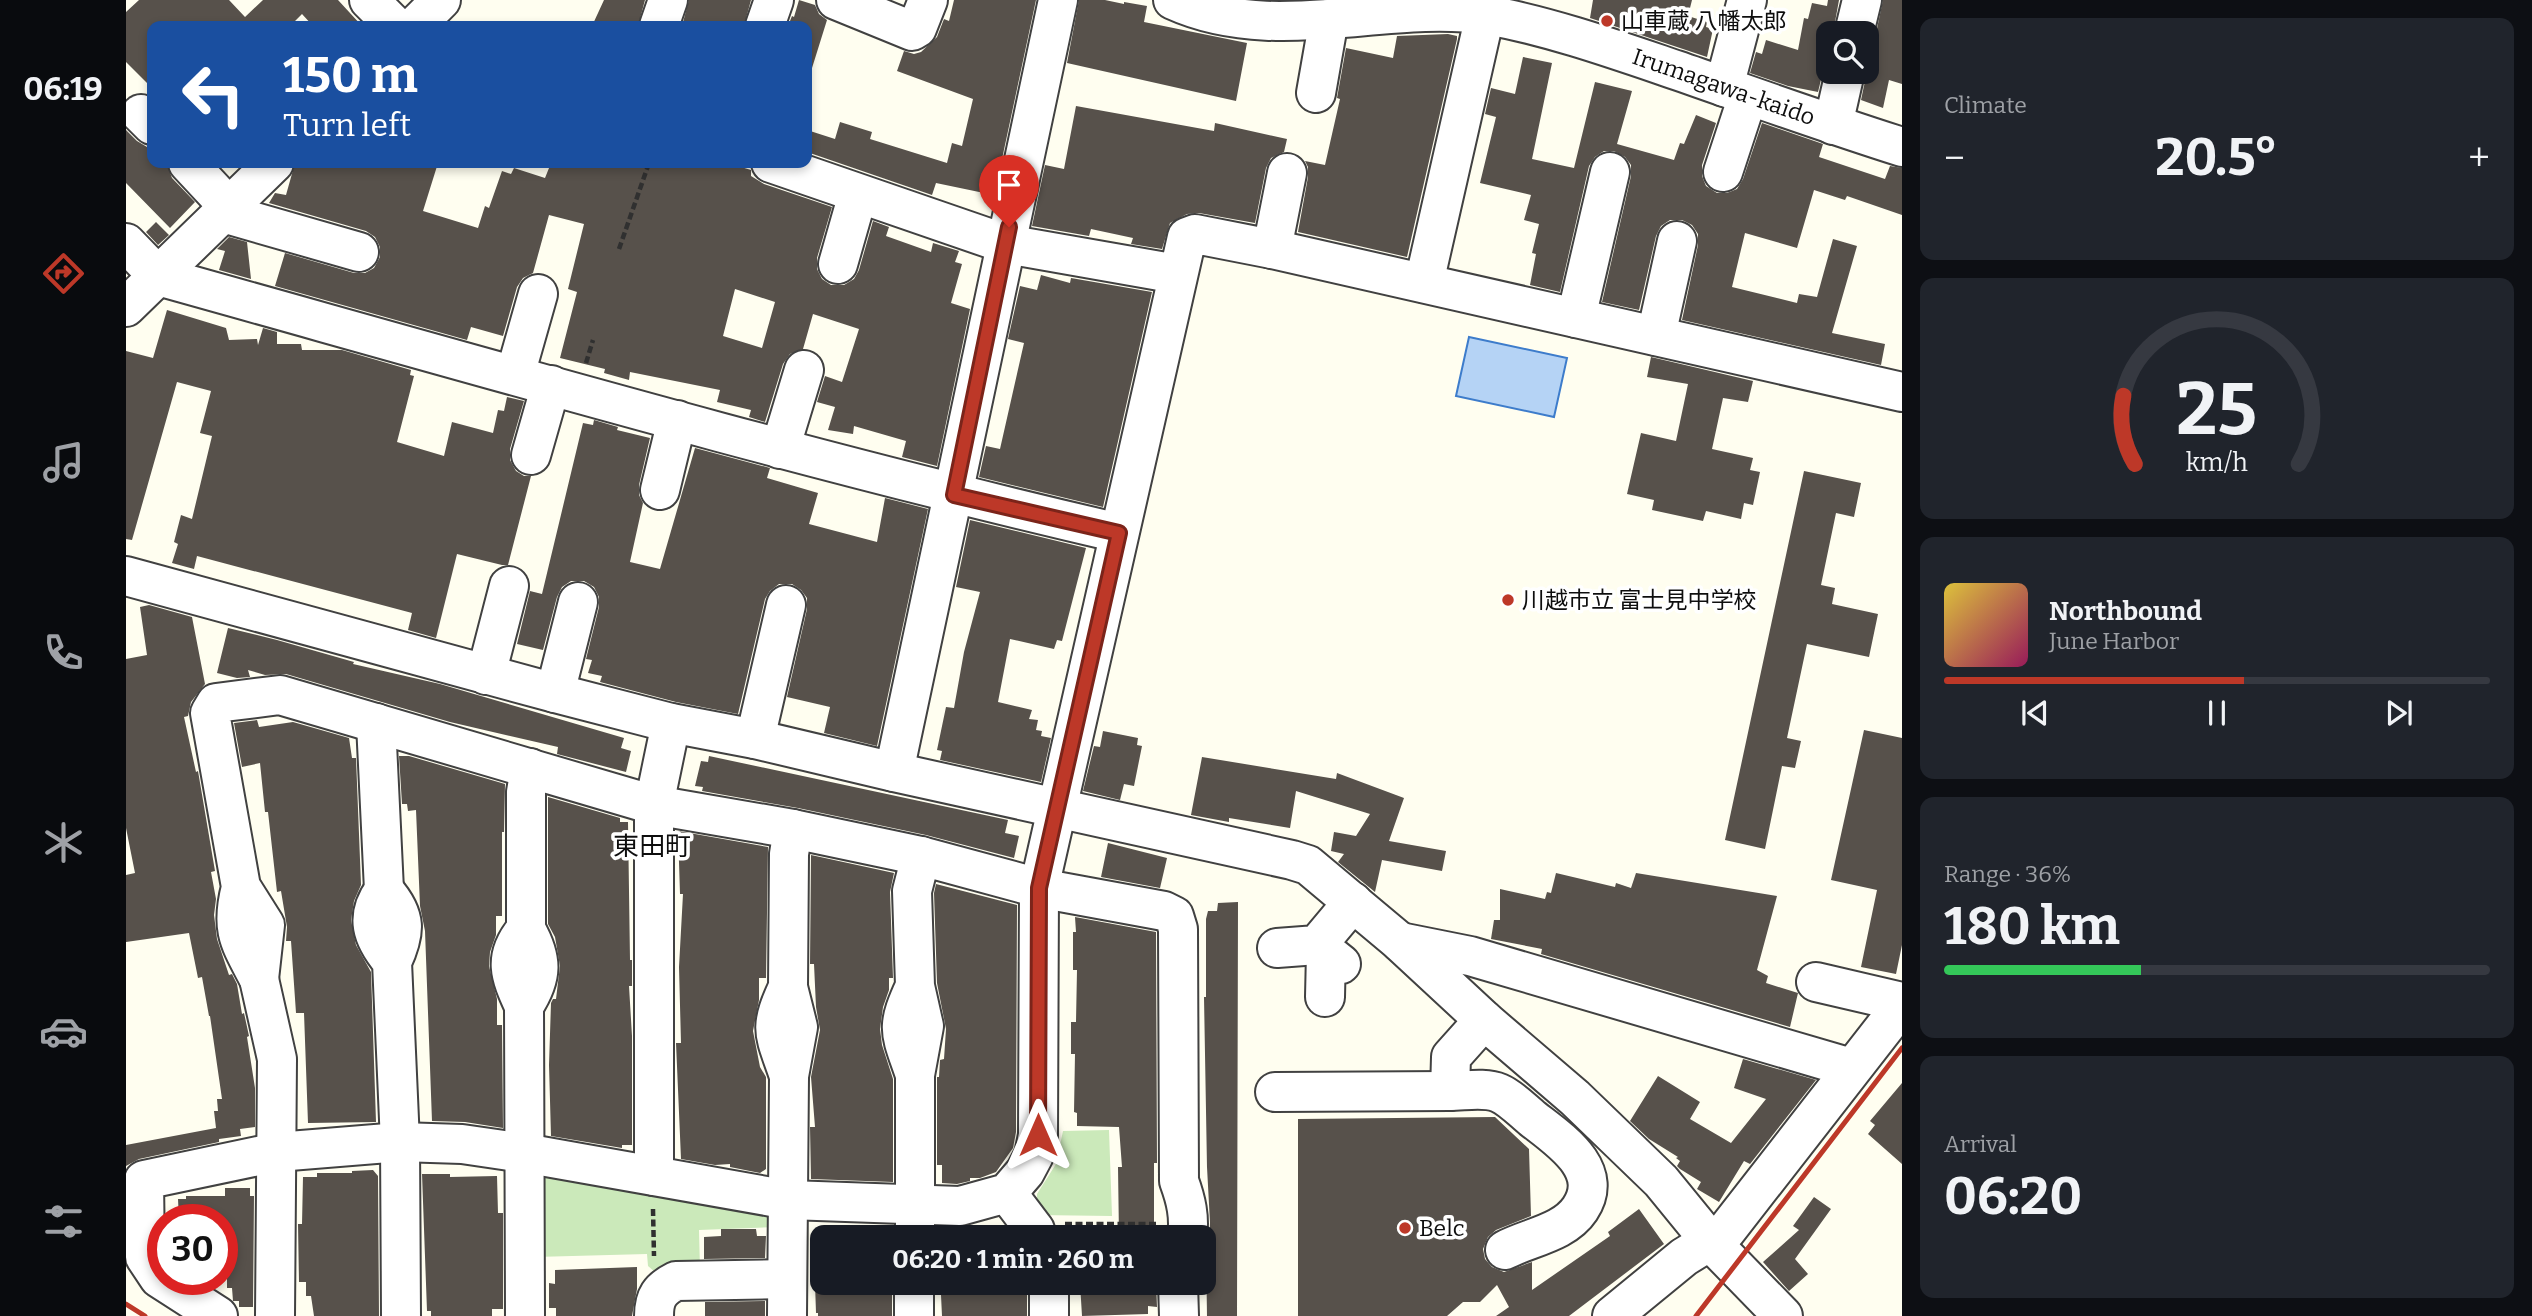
<!DOCTYPE html>
<html lang="en">
<head>
<meta charset="utf-8">
<style>
  body { margin:0; font-family:Bitter,"Noto Sans JP",serif; background:#20242c; color:#f1f3f6; height:100vh; display:flex; flex-direction:column; font-size:26px; white-space:nowrap }
  * { box-sizing:border-box; margin:0 }
  p { font-size:23px; color:#9ea1a6 }
  .icon { flex:none; width:38px; height:38px; fill:none; stroke:currentColor; stroke-width:2; stroke-linecap:round; stroke-linejoin:round }
  .map { position:relative; flex:1; overflow:hidden }
  .sheet { display:flex; flex-direction:column; gap:18px; padding:18px; background:#0d0f14; width:630px }
  .sheet>* { flex:none }
  .top-card { position:absolute; left:21px; top:21px; width:665px; height:147px; border-radius:14px; box-shadow:0 4px 10px #0003; background:#1a4fa0; color:#fff; overflow:hidden }
  .fabs { position:absolute; left:1690px; top:21px; display:grid; gap:14px }
  .fabs a { display:grid; place-items:center; width:63px; height:63px; border-radius:14px; background:#171b24; box-shadow:0 4px 10px #0003; font-size:35px }
  .speed { position:absolute; left:21px; top:1204px; display:flex; gap:14px; font-size:35px; font-weight:700; text-align:center }
  .speed>* { display:grid; place-content:center; width:91px; height:91px; border-radius:50%; background:#171b24; box-shadow:0 4px 10px #0003; line-height:1 }
  .speed .limit { border:10px solid #d22; background:#fff; color:#111 }
  .pin { position:absolute; display:grid; place-items:center; width:60px; height:60px; color:#fff; margin:-72px -30px; border-radius:50% 50% 50% 0; rotate:-45deg; box-shadow:0 0 7px #0007 }
  .pin .icon { rotate:45deg }
  .me { position:absolute; width:77px; margin:-38px; rotate:0deg; stroke-linejoin:round; filter:drop-shadow(0 0 5px #0008) }
  .turn { display:flex; align-items:center; gap:24px; height:147px; padding:0 21px; font-size:32px }
  .turn .icon { width:91px; height:91px; stroke-width:2.5 }
  .turn b { display:block; font-size:49px; line-height:60px }
  .big { font-size:52px; font-weight:700; line-height:1.1 }
  .sheet .widget { flex:1; display:flex; flex-direction:column; justify-content:center; gap:10px; min-width:0; padding:0 24px; border-radius:14px; background:#20242c }
  .sheet .dial { align-items:center; gap:0 }
  .dial svg { height:182px; overflow:visible; fill:none; stroke:#363941; stroke-width:7; stroke-linecap:round; text-anchor:middle }
  .dial text { fill:#f1f3f6; stroke:none }
  .song { display:flex; align-items:center; gap:21px }
  .cover { width:84px; height:84px; border-radius:10px; background:linear-gradient(135deg,hsl(50 70% 55%),hsl(330 70% 35%)) }
  .played { height:7px; border-radius:4px; background:linear-gradient(90deg,#bd3828 55%,#363941 55%) }
  .keys { display:flex; justify-content:space-around; direction:ltr }
  .heat { display:flex; justify-content:space-between; align-items:center; font-size:38px; direction:ltr }
  .charge { height:10px; border-radius:5px; background:linear-gradient(90deg,#34c759 36%,#363941 0) }
  .trip { position:absolute; left:684px; top:1225px; width:406px; height:70px; border-radius:14px; background:#171b24; box-shadow:0 4px 10px #0003; font-weight:700; line-height:70px; text-align:center }
  main { display:flex; flex:1; min-height:0 }
  .dock { display:flex; flex-direction:column; width:126px; justify-content:space-around; align-items:center; background:#090b0e; color:#9ea1a6 }
  .dock .icon { width:49px; height:49px }
  .dock .active { color:#bd3828 }
  .dock b { font-size:32px; color:#f1f3f6 }
  .map>svg:first-child { display:block }
</style>
</head>
<body>
<main>
<nav class="dock">
<b>06:19</b>
<svg class="icon active" aria-label="directions" viewBox="0 0 24 24"><path d="M12 3l9 9-9 9-9-9zM9 14v-3h6M13 9l2 2-2 2"/></svg>
<svg class="icon" aria-label="music" viewBox="0 0 24 24"><path d="M9 18V5l10-2v13"/><circle cx="6" cy="18" r="3"/><circle cx="16" cy="16" r="3"/></svg>
<svg class="icon" aria-label="phone" viewBox="0 0 24 24"><path d="M5 4h4l2 5-3 2q2 4 5 5l2-3 5 2v4C11 20 4 13 5 4z"/></svg>
<svg class="icon" aria-label="climate" viewBox="0 0 24 24"><path d="M12 3v18M4 7l16 10M4 17L20 7"/></svg>
<svg class="icon" aria-label="car" viewBox="0 0 24 24"><path d="M5 17H2v-5l4-1 3-4h7l3 4 3 1v5h-3M9 17h6M6 11h13"/><circle cx="7" cy="17" r="2"/><circle cx="17" cy="17" r="2"/></svg>
<svg class="icon" aria-label="filters" viewBox="0 0 24 24"><path d="M4 7h16M4 17h16"/><circle cx="9" cy="7" r="2"/><circle cx="15" cy="17" r="2"/></svg>
</nav>
<div class="map">
<svg width="1776" height="1316" viewBox="0 0 1776 1316">
  <rect width="100%" height="100%" fill="#fffef0"/>
  <path fill="#cbe9ba" d="M983 1130 986 1216 911 1215V1194L930 1164 937 1131Z
    M424 1169 642 1205 652 1227 573 1230 574 1270 529 1272 522 1266 521 1254 409 1257 408 1183Z"/>
  <path fill="#b5d3f5" stroke="#3d7ccb" stroke-width="2" d="M1343 337 1441 358 1428 417 1330 396Z"/>
  <path fill="#57514b" fill-rule="evenodd" d="M13 0H103L119 17 137 0H212L236 26H187L176 14 164 26H26V88L0 62V12Z
    M478 0H519L512 26H466Z
    M563 0H625L618 26H556Z
    M673 0 689 5 693 14 701 20 686 68 681 67V26H662L666 16 668 17Z
    M828 0H910L867 201 857 199 858 193 810 183 806 195 681 152V130L709 139 714 122 746 132 744 139 821 163 826 143 836 146 847 99 771 71 778 51 788 54 795 52 811 37 818 19 823 21Z
    M953 0H979L998 4V2L1021 6 1018 22 1121 43 1110 101 941 63Z
    M1467 0H1566L1562 16 1581 22 1580 27 1587 29 1581 57 1464 18Z
    M1702 0H1713L1707 33H1703V57L1698 67 1692 92 1662 86 1624 73 1630 52 1636 54 1640 40 1672 50 1678 18 1682 19 1686 3 1701 6Z
    M1757 0H1776V84L1763 80 1757 108 1735 100 1741 72V50L1749 38Z
    M1322 34 1331 36V39L1281 257 1172 232 1182 177V167L1179 161 1199 165 1214 99 1211 98 1220 48 1267 58 1271 36Z
    M1397 57 1426 63 1406 159 1448 168 1469 82 1506 91 1491 144 1548 160 1554 143 1558 144 1570 115 1590 123 1576 165V176L1580 186 1591 193H1601L1611 189 1617 179 1636 123 1697 144 1693 157 1759 179 1764 166 1776 168V215L1721 196 1719 200 1688 190 1671 248 1619 233 1606 287 1671 303 1673 294 1691 297 1707 239 1731 246 1706 333 1759 344 1755 365 1556 320 1572 245V234L1566 225 1556 220H1544L1535 226 1530 236 1513 310 1476 302 1505 176V165L1499 157 1488 151H1478L1469 157 1463 166 1434 292 1404 285 1410 254 1406 253 1413 224 1398 220 1405 195 1354 183 1370 117 1359 114 1365 88 1389 94Z
    M950 106 1088 131 1089 123 1161 139 1158 152 1145 158 1140 168 1129 223 1073 213 1061 214 1044 223 1036 249 1005 244 1007 238 965 229 963 236 906 226 919 165 938 169Z
    M0 130 11 141 26 150V163L41 164 46 178 69 202 44 228 0 183Z
    M169 163H312L297 211 352 228 359 206 363 208 376 171 385 174 388 168 419 178 425 163H602L625 170V176L638 184 706 207 691 258V269L696 279 705 285H718L728 279 733 270 747 221 763 227 760 236 805 252 807 243 833 251 829 262 836 264 825 303 844 309 811 466 776 457 780 441 728 426 727 434 702 430 709 407 691 402 699 376 716 382 733 329 687 314 677 349 664 354 657 364 639 422 623 417 625 410 591 402 594 390 504 372 503 380 478 373 479 369 434 358 451 292 442 289 458 224 423 215 407 273 397 278 391 287 377 336 345 327 341 340 149 286 159 253 228 273H239L248 268 254 257V247L249 237 240 231 143 203 149 193 160 195ZM609 289 649 302 636 348 597 336Z
    M30 222 43 235 32 245 20 232Z
    M103 237 121 242 125 279 93 270 99 251 91 249Z
    M915 275 944 283 945 278 1026 292 977 507 853 477 860 446 874 449 898 343 882 339 894 286 911 290Z
    M41 310 100 328 103 340 131 339 132 345 137 328 151 332V344H175L176 350H216L285 370 284 375 288 376 271 442 318 456 326 422 367 433 372 410 378 411 381 397 398 401 384 449V460L390 471 398 476H405L382 565H376L331 554 310 638 282 630 286 613 71 556 68 569 46 563 52 544 48 542 55 515 66 519 86 436 74 433 85 391 51 382 6 540 0 539V351L27 358Z
    M1525 357 1627 381 1622 402 1597 398 1586 449 1627 458 1624 470 1634 472 1627 505 1618 503 1615 519 1580 511 1577 521 1526 510 1528 500 1501 494 1515 433 1550 441 1562 384 1521 377Z
    M468 420 492 427 491 430 524 438 513 485V495L517 503 504 562 534 569 569 448 644 468 641 478 692 493 683 524 751 542 759 498 802 509 751 746 698 733 704 707 661 697 681 609V598L675 590 666 584H653L644 591 639 599 612 714 550 702 474 682 476 676 462 673 466 660 460 659 473 607V597L468 587 458 581H445L436 587 431 597 417 650 391 644 404 591 416 594 457 423 467 425Z
    M1678 471 1735 483 1728 517 1710 513 1695 585 1709 588 1706 604 1752 614 1743 657 1681 644 1661 738 1675 741 1669 768 1656 766 1639 849 1599 840Z
    M844 520 960 548 936 641 931 640 928 649 884 639 872 702 906 710 903 719 912 720 910 730 916 731 915 736 925 738 915 782 814 760 816 751 811 750 820 707 828 708 838 652 854 592 830 587Z
    M23 605 66 617 79 684 65 702 62 716 58 717 70 772 72 771 89 871 85 872 90 899 88 915 91 939 103 975 106 974 111 984 116 1014 118 1013 123 1036 121 1037 129 1088V1127L114 1129 115 1136 93 1139V1142L13 1159 0 1166V1145L90 1128 88 1111H92L91 1099H96L84 1016H83L76 977 72 978 63 933 0 942V875L9 873 0 828V659L21 655 14 607Z
    M102 628 151 640 228 662 227 664 314 684 498 738 495 748 505 751 500 772 431 754 432 747 324 722 160 674 139 675 122 670 124 677 111 678 91 673Z
    M131 720 133 727 167 722 223 738 226 758H230L235 885 228 901 225 920 230 945 245 972 250 1122 182 1123 178 1013H170L165 941H160L161 927 155 891 151 892 142 812H139L134 763 116 767 108 723Z
    M1738 730 1776 738V945L1770 974 1735 967 1751 890 1705 880Z
    M977 731 1012 738 1011 745 1016 746 1008 786 998 784 994 800 957 791 968 746 974 747Z
    M273 756H283L379 784 378 832H376V916H370V935L364 952 363 966 371 999V1025H376L377 1128 339 1122 306 1121 299 931 294 906 290 810 282 811 281 804H276Z
    M583 756 882 820 879 833 893 836 888 858 800 835 672 808 576 791 577 787 569 786 575 761 582 762Z
    M1076 757 1210 779 1211 773 1278 798 1263 841 1320 851 1316 871 1256 860 1249 892 1212 862 1218 854 1205 851 1208 832 1230 836 1244 814 1170 791 1164 828 1103 818V822L1065 815Z
    M422 797 494 818V822H502L504 960H506V986H503L506 1036V1145H496V1148L425 1136 423 1065 425 1003 427 999H430L434 966 429 937 422 924Z
    M552 831 642 847 640 978H633V1000L627 1031 634 1067 640 1077V1169L634 1173 604 1167V1164L589 1165 555 1159 550 1043H555L553 967 557 894H554Z
    M982 843 1041 858 1034 888 975 877Z
    M685 855 768 873 764 892 767 978H763V990L757 1007 754 1029 756 1045 767 1079V1182L685 1179 684 1127H689L685 1077 694 1030 690 1007 688 964H684Z
    M1430 873 1489 887 1490 883 1505 888 1510 873 1651 896 1631 970 1642 976 1640 983 1672 993 1664 1027 1415 954 1416 949 1365 939 1368 920H1374V889L1419 899 1421 892 1425 893Z
    M810 884 891 905 890 1132 887 1148 870 1172 854 1178H844V1181L831 1184 816 1183V1165H811V1077H813L814 1060 818 1059 820 1029 811 983 808 893Z
    M1112 902 1111 1316H1081L1080 1247 1083 1245 1084 1223 1081 1167 1078 997H1080V919L1082 911H1091L1092 903Z
    M949 917 1030 932 1031 1163H1028V1237H993L992 1167H996L993 1127 951 1126V1113L948 1112 949 1054H945V1022H950L951 970H947V932H950Z
    M1617 1059 1690 1080 1624 1164 1618 1161 1593 1202 1571 1189 1575 1182 1554 1169 1551 1166 1554 1161 1550 1158 1552 1157 1523 1139 1504 1121 1532 1076 1574 1102 1564 1119 1605 1143 1640 1099 1608 1088Z
    M1776 1083V1164L1742 1134 1749 1125 1744 1121Z
    M1369 1117 1403 1149 1405 1216 1370 1230 1362 1237 1357 1249 1359 1259 1366 1267 1378 1272 1406 1262V1290L1484 1236 1482 1232 1513 1209 1538 1244 1443 1316H1370L1383 1307 1371 1285 1354 1302H1337L1321 1316H1172V1119Z
    M247 1170 252 1176 253 1316H188L185 1296H180V1282H173L172 1224H176L177 1177H191V1173H226V1171Z
    M296 1174H324V1177L371 1176 372 1213H377V1309H366V1316H305V1311H301Z
    M99 1188H124V1196H128L127 1307H113V1301H107L106 1288H101V1266H98L96 1220H53L52 1199H60V1196H99Z
    M1688 1197 1705 1209 1669 1259 1682 1274 1663 1291 1637 1262 1673 1230 1667 1226Z
    M595 1229H630L631 1236H640L639 1258 578 1259V1237L595 1236Z
    M511 1267V1289L506 1316H430V1308H423V1283L429 1284V1270Z
    M689 1283H766V1316H692V1313H690Z
    M822 1283H901V1316H816L815 1295H822Z
    M954 1283H1030L1031 1307 1022 1306V1314L956 1316Z
    M639 1301V1316H579V1302Z"/>
  <g fill="none" stroke-linecap="round" stroke-linejoin="round">
    <g stroke="#414141" stroke-width="42">
      <g id="minor">
        <path d="M243 0 269 26"/>
        <path d="M710 0 786 31 791 28 802 0"/>
        <path id="s1" d="M1047 0C1148 46 1257 0 1362 15 1426 27 1488 49 1550 70 1625 96 1700 123 1776 147"/>
        <path d="M289 26 315 0"/>
        <path d="M533 26 542 0"/>
        <path d="M639 26 648 0"/>
        <path d="M1728 33 1736 0"/>
        <path d="M1598 87 1621 0"/>
        <path d="M1190 93 1203 19"/>
        <path d="M15 114 26 125"/>
        <path d="M1707 125 1719 72"/>
        <path d="M62 163 103 207"/>
        <path d="M645 163 880 244 1051 274"/>
        <path d="M1597 172 1622 96"/>
        <path d="M97 213 233 252"/>
        <path d="M0 243 32 276C351 365 670 458 993 533"/>
        <path d="M1146 249 1161 173"/>
        <path d="M712 264 732 194"/>
        <path d="M1298 283 1359 15"/>
        <path d="M0 307 148 163"/>
        <path d="M1450 318 1484 172"/>
        <path d="M1530 336 1551 241"/>
        <path d="M389 375 412 294"/>
        <path d="M654 449 678 370"/>
        <path d="M405 455 425 385"/>
        <path d="M534 490 551 420"/>
        <path d="M0 576 429 693 545 723 629 739 768 772 1166 860 1182 865 1274 942 1358 1020 1449 1098 1535 1181 1584 1241 1657 1316"/>
        <path d="M360 675 383 586"/>
        <path d="M429 693 452 602"/>
        <path d="M250 723 258 890"/>
        <path d="M629 739 660 605"/>
        <path d="M768 772 932 0"/>
        <path d="M115 887 139 925 133 979C113 941 104 930 115 887L84 713 90 703 154 695 528 805 667 829 795 856 913 888 1038 911 1048 916 1052 929 1053 1181C1060 1200 1064 1217 1061 1237"/>
        <path d="M400 929C376 957 384 976 398 1006 417 977 417 959 400 929V792L404 768"/>
        <path d="M1274 942 1344 956 1725 1068"/>
        <path d="M1151 948 1191 945 1227 902"/>
        <path d="M266 962C246 938 238 917 258 890 281 916 280 932 266 962L274 1142 275 1316"/>
        <path d="M133 979 151 1059 149 1316"/>
        <path d="M1690 982 1776 1002"/>
        <path d="M789 986C769 1029 774 1031 789 1075L798 1026 789 986 786 891 795 856"/>
        <path d="M662 987C642 1030 648 1032 663 1076L672 1027 662 987 663 854 667 829"/>
        <path d="M1199 997 1200 952 1215 964"/>
        <path d="M398 1006 399 1316"/>
        <path d="M1358 1020 1325 1057 1324 1091C1339 1091 1359 1087 1373 1093 1385 1098 1397 1111 1407 1119 1434 1140 1480 1170 1454 1209 1438 1233 1404 1237 1379 1250"/>
        <path d="M1149 1092 1324 1091"/>
        <path d="M528 1176V805L545 723"/>
        <path d="M881 1193 909 1230 911 1237"/>
        <path d="M789 1237V1075"/>
        <path d="M923 1283V1316"/>
        <path d="M1052 1283 1053 1316"/>
        <path d="M92 1316 33 1278 19 1257 18 1180 151 1152 274 1142 336 1144 398 1153 663 1200 834 1206 881 1193 899 1172 908 1155 912 1135 913 888 1061 237 1069 234 1146 249 1776 392"/>
        <path d="M528 1316C528 1297 534 1289 550 1281L660 1279"/>
        <path d="M661 1316 663 1076"/>
        <path d="M788 1316V1283"/>
        <path d="M1486 1316 1558 1257 1600 1231 1776 1005"/>
      </g>
    </g>
    <path stroke="#303030" stroke-width="4.5" stroke-dasharray="7 3.5" stroke-linecap="butt" d="M493 249 523 163
      M460 363 467 340
      M527 1209 528 1256
      M939 1224H1032"/>
    <use href="#minor" stroke="#fff" stroke-width="38"/>
    <path stroke="#bd3828" stroke-width="5" d="M0 1304 19 1316
      M1570 1316 1776 1048"/>
  </g>
  <g fill="none" stroke-linecap="round" stroke-linejoin="round">
    <g stroke="#7b241a" stroke-width="18">
      <path id="route" d="M883 227 828 495 993 533 913 888 912 1135"/>
    </g>
    <use href="#route" stroke="#bd3828" stroke-width="12"/>
  </g>
  <g fill="#bd3828" stroke="#fff" stroke-width="2.5">
    <circle cx="1481" cy="21" r="7"/>
    <circle cx="1382" cy="600" r="7"/>
    <circle cx="1279" cy="1228" r="7"/>
  </g>
  <g text-anchor="middle" dominant-baseline="central" stroke-width="7" stroke-linejoin="round" paint-order="stroke">
    <g font-size="23" fill="#0e0e0e" stroke="#fff" text-anchor="start">
      <text x="1495" y="21">山車蔵 八幡太郎</text>
      <text x="1396" y="600">川越市立 富士見中学校</text>
      <text x="1293" y="1228">Belc</text>
    </g>
    <g font-size="23" fill="#0e0e0e" stroke="#fff">
      <text stroke="none"><textPath href="#s1" startOffset="565">Irumagawa-kaido</textPath></text>
    </g>
    <g font-size="26" fill="#0e0e0e" stroke="#fff">
      <text x="526" y="846">東田町</text>
    </g>
  </g>
</svg>
<div class="fabs">
<a><svg class="icon" aria-label="search" viewBox="0 0 24 24"><circle cx="10" cy="10" r="6"/><path d="M15 15l6 6"/></svg></a>
</div>
<div class="speed"><div class="limit">30</div></div>
<div class="pin" style="left:883px;top:227px;background:#d93025"><svg class="icon" aria-label="arrive" viewBox="0 0 24 24"><path d="M6 21V4h12l-3 4 3 4H6"/></svg></div>
<svg class="me" style="left:912px;top:1135px" viewBox="-20 -20 40 40"><path d="M0-17L14 15 0 8-14 15z" fill="#bd3828" stroke="#fff" stroke-width="4"/></svg>
<div class="trip">06:20 · 1 min · 260 m</div>
<div class="top-card">
<div class="turn"><svg class="icon" aria-label="left" viewBox="0 0 24 24"><path d="M17 20v-9H6M10 6l-5 5 5 5"/></svg><div><b>150 m</b>Turn left</div></div>
</div>
</div>
<section class="sheet">
<div class="widget"><p>Climate</p>
<div class="heat"><a>−</a><b class="big">20.5°</b><a>+</a></div>
</div>
<div class="widget dial"><svg viewBox="0 0 100 80">
<path d="M14 69A42 42 0 1 1 86 69"/>
<path d="M14 69A42 42 0 0 1 9 39" stroke="#bd3828"/>
<text x="50" y="56" font-size="32" font-weight="700">25</text>
<text x="50" y="72" font-size="11">km/h</text>
</svg></div>
<div class="widget">
<div class="song"><i class="cover"></i><div><b>Northbound</b><p>June Harbor</p></div></div>
<div class="played"></div>
<div class="keys"><svg class="icon" aria-label="previous" viewBox="0 0 24 24"><path d="M18 5L8 12l10 7zM5 5v14"/></svg><svg class="icon" aria-label="pause" viewBox="0 0 24 24"><path d="M8 5v14M16 5v14"/></svg><svg class="icon" aria-label="next" viewBox="0 0 24 24"><path d="M6 5l10 7-10 7zM19 5v14"/></svg></div>
</div>
<div class="widget"><p>Range · 36%</p><b class="big">180 km</b><div class="charge"></div></div>
<div class="widget"><p>Arrival</p><b class="big">06:20</b></div>
</section>
</main>
</body>
</html>
